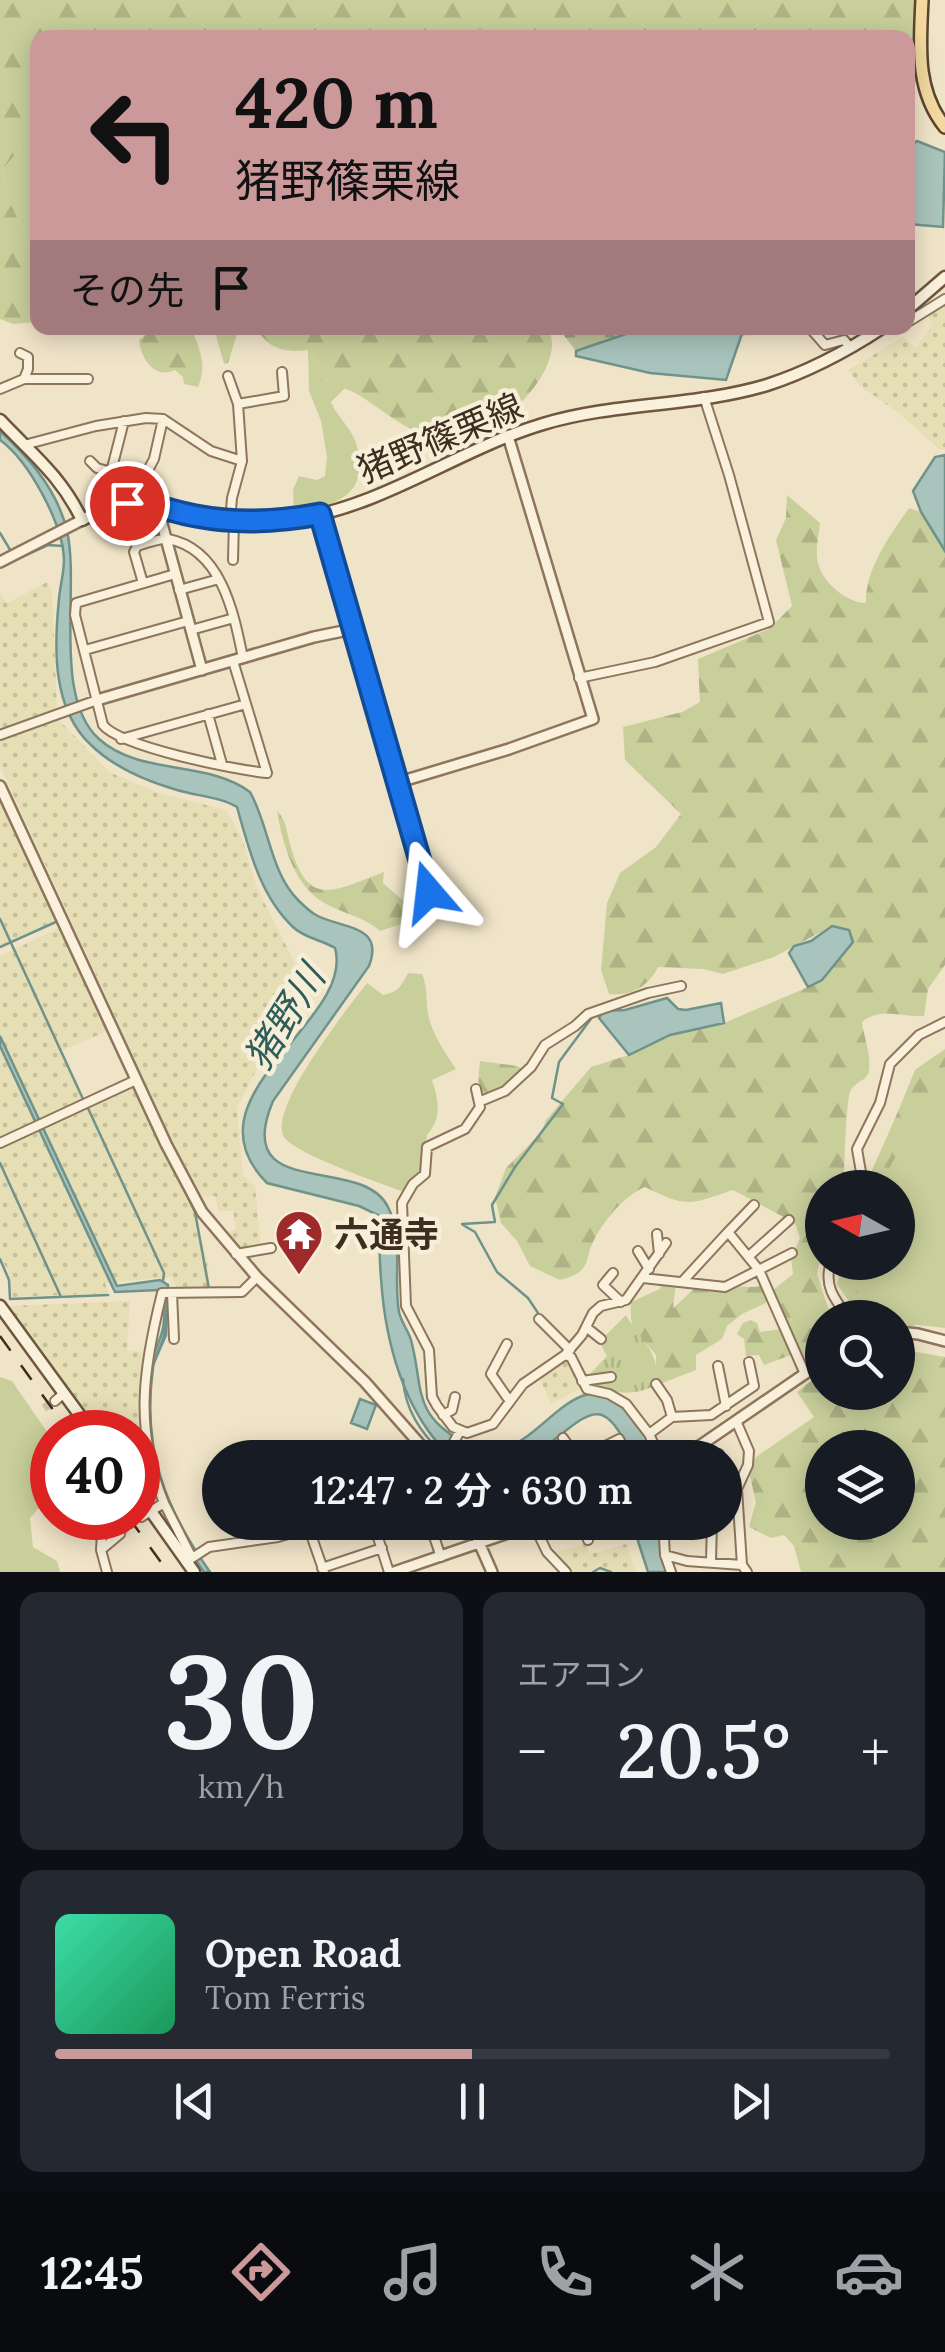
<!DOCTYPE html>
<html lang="ja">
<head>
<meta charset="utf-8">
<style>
  body { margin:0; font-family:Lora,"Noto Sans JP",serif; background:#242831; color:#f1f3f6; height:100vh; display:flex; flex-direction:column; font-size:38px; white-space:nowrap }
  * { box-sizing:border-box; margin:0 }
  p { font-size:32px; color:#9ea1a6 }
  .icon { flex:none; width:55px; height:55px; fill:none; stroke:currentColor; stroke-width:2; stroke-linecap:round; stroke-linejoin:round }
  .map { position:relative; height:1572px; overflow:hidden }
  .sheet { display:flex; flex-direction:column; gap:20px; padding:20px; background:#0d0f14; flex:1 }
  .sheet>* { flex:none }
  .hud { position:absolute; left:30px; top:30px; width:885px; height:305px; border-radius:20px; box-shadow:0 5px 25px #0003; background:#cc999b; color:#111; overflow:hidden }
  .needle { width:65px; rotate:278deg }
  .buttons { position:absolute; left:805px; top:1170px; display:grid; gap:20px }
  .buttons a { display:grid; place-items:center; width:110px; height:110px; border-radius:50%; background:#171b24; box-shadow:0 5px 25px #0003; font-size:50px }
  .speed { position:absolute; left:30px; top:1410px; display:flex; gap:20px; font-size:50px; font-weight:700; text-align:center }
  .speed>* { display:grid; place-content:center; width:130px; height:130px; border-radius:50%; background:#171b24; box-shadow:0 5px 25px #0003; line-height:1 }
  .speed .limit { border:15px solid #d22; background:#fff; color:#111 }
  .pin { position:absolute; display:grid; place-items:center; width:85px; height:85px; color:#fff; margin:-42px; border:5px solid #fff; border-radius:50%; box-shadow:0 2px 10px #0007 }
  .me { position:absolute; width:110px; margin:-55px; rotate:343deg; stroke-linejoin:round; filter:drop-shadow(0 0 8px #0008) }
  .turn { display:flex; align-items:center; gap:35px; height:210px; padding:0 40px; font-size:45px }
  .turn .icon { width:130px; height:130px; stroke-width:2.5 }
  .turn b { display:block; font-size:70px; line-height:85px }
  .then { display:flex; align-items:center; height:95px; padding:0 40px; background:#0003; gap:20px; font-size:38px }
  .big { font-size:75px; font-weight:600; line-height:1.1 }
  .sheet .card { flex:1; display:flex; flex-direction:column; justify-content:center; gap:15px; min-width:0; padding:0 35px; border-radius:20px; background:#242831 }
  .sheet .dial { align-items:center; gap:0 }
  .dial b { font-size:130px; line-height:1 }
  .song { display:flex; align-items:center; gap:30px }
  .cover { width:120px; height:120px; border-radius:15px; background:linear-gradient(135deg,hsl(160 70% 55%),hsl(150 70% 35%)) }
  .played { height:10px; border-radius:5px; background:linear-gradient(90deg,#cc999b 50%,#363941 50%) }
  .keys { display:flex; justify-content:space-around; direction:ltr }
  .heat { display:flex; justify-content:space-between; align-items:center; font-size:55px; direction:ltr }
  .sheet .tiles { flex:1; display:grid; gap:20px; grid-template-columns:1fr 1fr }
  .card:last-child { grid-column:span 2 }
  .trip { position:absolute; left:202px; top:1440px; width:540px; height:100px; border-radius:50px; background:#171b24; box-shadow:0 5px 25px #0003; font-weight:600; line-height:100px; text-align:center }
  .dock { display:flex; height:160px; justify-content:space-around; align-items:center; background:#090b0e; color:#9ea1a6 }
  .dock .icon { width:70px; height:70px }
  .dock .selected { color:#cc999b }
  .dock b { font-size:45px; color:#f1f3f6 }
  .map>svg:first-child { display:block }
</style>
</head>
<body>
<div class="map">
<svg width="945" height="1572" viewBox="0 0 945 1572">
  <defs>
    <pattern id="farmland-dots" width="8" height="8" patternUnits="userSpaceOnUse" patternTransform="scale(2.5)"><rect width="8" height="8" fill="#e6deb5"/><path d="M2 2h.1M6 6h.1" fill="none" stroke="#c6bf9b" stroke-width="1.8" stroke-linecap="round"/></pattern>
    <pattern id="forest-firs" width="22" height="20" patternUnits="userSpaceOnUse" patternTransform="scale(2.5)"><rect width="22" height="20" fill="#c9cf9b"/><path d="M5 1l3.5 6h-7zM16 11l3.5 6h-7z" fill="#aeb285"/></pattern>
    <pattern id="cemetery-stones" width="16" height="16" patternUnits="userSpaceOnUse" patternTransform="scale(2.5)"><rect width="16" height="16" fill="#bfc49a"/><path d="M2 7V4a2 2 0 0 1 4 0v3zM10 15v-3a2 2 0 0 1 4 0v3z" fill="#9ca07d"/></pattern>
    <pattern id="park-tufts" width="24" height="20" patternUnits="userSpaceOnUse" patternTransform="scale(2.5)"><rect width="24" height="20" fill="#c9cf9b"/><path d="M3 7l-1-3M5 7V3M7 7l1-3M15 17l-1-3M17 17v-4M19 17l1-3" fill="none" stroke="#aeb285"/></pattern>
  </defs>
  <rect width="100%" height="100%" fill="#f0e4c8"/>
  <path fill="url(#farmland-dots)" d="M945 302V449L940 450 900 414 859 385 848 370 903 337 916 348 933 323 927 314Z
    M47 582 52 593 57 708 0 731V592L7 603Z
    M58 719 109 772 156 792 226 810 241 836 257 888 306 985 286 1021 271 1041 237 1108 243 1176 255 1186 261 1247 242 1250 226 1232 236 1230 233 1211H218L215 1196 203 1197 170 1136 0 766V740Z
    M0 795 58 922 0 948Z
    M61 927 107 1031 62 1051 84 1101 0 1140V956Z
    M134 1088 195 1213 208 1264 209 1288 178 1290 171 1277 105 1283 109 1293 12 1297 8 1271 0 1257V1150Z
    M130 1301 127 1350 144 1353 138 1421 144 1463 138 1465V1432H100L8 1306Z
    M566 1360 571 1362 581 1388 551 1404 539 1377Z
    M585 1544 591 1554 626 1544 636 1572H570L561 1566 554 1552Z"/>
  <path fill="#c9cf9b" d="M32 135 37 136V260L9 200 2 170Z
    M308 350 327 381 345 388 331 402C337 417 351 427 356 443 371 496 336 506 294 510L293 490 299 476 317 480 325 476 327 457 321 421 309 391Z
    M408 973 422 974C427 986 426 994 427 1007 429 1030 444 1051 456 1069L432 1080C439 1101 442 1118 427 1135L423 1169 404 1192C380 1183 295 1154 284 1137 267 1109 348 1008 367 983L383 995C398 992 401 987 408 973Z
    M945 1049V1328L909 1324 898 1318 860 1317 837 1284 843 1263 898 1262V1188L867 1187 915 1070Z
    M0 1377 12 1381 52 1439V1508L38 1509 30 1518 33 1547 57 1561 60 1572H0Z"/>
  <path fill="url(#forest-firs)" fill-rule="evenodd" d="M0 0H914L917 81 908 91V38H38L37 136 32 135 2 170 9 200 37 260V322L13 324 0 319Z
    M154 328H192C199 351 208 363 198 387L184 384 183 377 175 370C154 380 141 358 139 340Z
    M214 328H239L228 363 224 364Z
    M256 328H548C565 359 524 405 498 421 480 432 452 440 431 436 405 431 379 407 357 394 349 389 337 387 329 382 321 376 315 359 308 350 284 353 269 349 256 328Z
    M744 328H797L796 332 739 336Z
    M787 495 820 523C819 534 816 546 817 556 817 578 845 603 866 603 865 569 890 535 909 508L921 512 945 551V965L928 989 924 1016C902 1018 882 1006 862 1022 864 1038 871 1053 869 1070 868 1081 855 1081 850 1092 846 1102 844 1173 844 1187L822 1188V1250L817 1274 831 1317 822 1318V1352L805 1364 773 1290 793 1274 791 1259 800 1238 795 1223 733 1190C688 1205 688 1208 645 1187 624 1196 605 1219 594 1240 583 1262 593 1271 560 1280L530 1266 517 1241 501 1223 495 1197 506 1168 541 1133 546 1120 591 1067 629 1055 670 1035 724 1023 808 987 822 980 853 942 849 930 832 926 774 957 723 974 703 969 658 967C648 987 631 996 609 994L601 970 607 903 620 873 656 847 681 814 625 760 623 727 682 712 700 702 698 659 769 629 792 606 776 540 786 518Z
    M277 811C286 820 286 828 289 840 307 910 330 892 384 872L383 883 416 912V919L380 931C364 917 348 915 330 906 295 890 283 846 277 811Z
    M945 1054V1067L938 1071C928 1094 919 1115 908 1138 900 1153 888 1163 886 1181L880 1184 874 1182 872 1170 901 1105 911 1096 915 1070 935 1056Z
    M480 1061 517 1066 521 1068V1073L503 1089 485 1095 478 1081Z
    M843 1262 867 1263 856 1284 860 1300 870 1314 907 1317 914 1310 921 1313 922 1321 912 1327 898 1326V1318L860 1317 837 1284Z
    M662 1279 676 1283 673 1308C681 1302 689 1292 697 1287 713 1279 741 1290 761 1286L770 1301 742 1314 727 1326 722 1339 696 1355V1370L660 1384 655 1382 656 1355C637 1331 629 1334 631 1302L660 1289Z
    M751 1320 757 1323 760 1332 782 1329 791 1355 764 1365 759 1355 746 1356 744 1339 737 1334 743 1323Z
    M898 1349 945 1357V1572H801L794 1546 784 1535 771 1538 749 1527 756 1502 749 1472 756 1457 814 1417 797 1392 821 1373 822 1392H898ZM822 1448H898V1522H822Z"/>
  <path fill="url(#cemetery-stones)" d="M567 328H629L626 334 576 351 562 333Z"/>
  <path fill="url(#park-tufts)" d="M626 1315C639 1339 664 1354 654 1386 633 1397 612 1393 589 1384L586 1378 607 1356 599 1342Z"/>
  <path fill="#a9c4bc" stroke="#6f938a" stroke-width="2.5" d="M917 141 945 152 943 227 908 224V148Z
    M629 328H744L726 380 650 373 576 356V351L626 334Z
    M0 431C30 458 58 491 67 531 80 587 52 697 99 739 140 776 208 760 250 792 269 825 270 872 298 900 303 905 310 912 316 915 341 929 385 924 369 966L273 1101C230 1203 362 1153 388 1207 404 1238 393 1279 399 1312 401 1322 408 1330 411 1340 424 1388 411 1413 463 1442 475 1449 494 1452 507 1447 548 1435 586 1353 633 1418 643 1431 652 1442 654 1457H633C603 1396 594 1408 549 1444 543 1449 536 1456 530 1457 509 1462 473 1457 451 1457 404 1413 385 1342 381 1278 379 1257 380 1236 378 1215L359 1206 267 1183C180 1096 356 1022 335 948 322 940 304 938 293 927 260 896 249 849 237 807 220 797 197 796 177 790 146 781 113 767 90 744 52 708 54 647 59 599 60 586 64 573 64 560 63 524 29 461 0 440Z
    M945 455V551L921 512 913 491 935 457Z
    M832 926 849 930 853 942 822 980 808 987 789 953 794 946 811 941Z
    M667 998 678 1009 686 1010 721 1003 724 1023 670 1035 629 1055 599 1018 603 1011 625 1010Z
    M0 1036 117 1286 160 1280 168 1285C167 1302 168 1322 163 1339 160 1349 154 1358 153 1368 142 1448 164 1507 210 1572H204C163 1515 136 1443 148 1372 151 1357 160 1343 163 1328 165 1318 164 1306 164 1296L159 1290 115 1292 113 1288 0 1046Z
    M360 1399 376 1405 367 1429 351 1423Z
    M640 1523H661L668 1572H648L638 1541Z"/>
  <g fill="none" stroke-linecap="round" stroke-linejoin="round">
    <path stroke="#6f938a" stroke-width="2.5" d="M0 533 12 553
      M15 560 48 545 63 546
      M0 919 83 1099
      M0 947 58 921
      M87 1106 164 1273 163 1281
      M0 1163 61 1297
      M179 1178 195 1212 209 1289
      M462 1224 495 1222 492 1205 515 1167 563 1104 552 1098 559 1062 593 1016
      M463 1225 475 1232 497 1272 528 1298 540 1316
      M0 1259 9 1280 10 1299 108 1295
      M153 1365 166 1335 167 1296
      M403 1379C405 1409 420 1432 442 1453
      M593 1572 600 1568 611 1572"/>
    <path stroke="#ccc0a6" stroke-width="8" stroke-dasharray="8 4" stroke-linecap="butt" d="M44 1408 55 1401
      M120 1534 141 1517"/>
    <g stroke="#8d765c" stroke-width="12">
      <path id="minor" d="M908 322 945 299
        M810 328 825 345 844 340 850 347
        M20 353 28 357V369L24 379
        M228 376 238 404 242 461
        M0 389 24 379H88
        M238 404 284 396 282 372
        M24 445 96 426 146 418 163 419 211 451 242 461 232 498 230 521
        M90 461 97 468 142 481
        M111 472 124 421
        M137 503 141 483 154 459 163 419
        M233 560 234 521
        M175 574 76 603 75 615 103 725C121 747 236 770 267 773L233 661
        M143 583 134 552 137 546C146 543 159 538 168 539 222 549 234 614 243 658
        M179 590 219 579
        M191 630 234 618
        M85 650 188 621
        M579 678 655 662 769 622 729 475 704 397
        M208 714 222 764
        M0 735 97 700
        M121 739 246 704
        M476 1089 480 1107 465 1129 427 1147 425 1174 413 1184 402 1203 406 1306 429 1350 432 1397 437 1406 453 1427 467 1433 493 1424 523 1384 565 1355 582 1335 593 1313 601 1306 626 1300 666 1243
        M481 1101 505 1091 531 1067 545 1045 575 1026 588 1014 648 993 681 986
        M0 1143 136 1080
        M860 1188 862 1178 857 1149 880 1103 890 1064 919 1035 945 1022
        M728 1232 754 1205
        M657 1234 659 1254
        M638 1251 649 1269
        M236 1254 271 1248
        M749 1256 789 1220
        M831 1262C823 1286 835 1300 849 1318
        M613 1273 603 1285 621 1302
        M643 1278 725 1287 792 1253
        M682 1282 728 1232 759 1270 805 1374
        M172 1293 174 1339
        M539 1319 570 1350
        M586 1327 601 1339
        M507 1344 491 1374 509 1400
        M565 1355 571 1357 587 1389 609 1394 626 1404 649 1434 660 1458
        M718 1366 726 1406
        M582 1381 611 1377
        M656 1384 667 1400 672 1417
        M55 1401 63 1394
        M443 1415 452 1410 455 1397
        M737 1423 749 1451 748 1465 737 1489 742 1565 747 1572
        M649 1434 672 1417 711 1415 754 1386 749 1362
        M563 1438 577 1458
        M445 1458 460 1431
        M607 1458 605 1446 619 1439 629 1458
        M699 1458 719 1454
        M164 1503 192 1558
        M141 1517 164 1503C134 1429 143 1369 162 1293L242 1292 257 1277
        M373 1522 389 1572
        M429 1522 441 1557
        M583 1522 588 1540
        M663 1522 665 1555 671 1572
        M534 1525 547 1552 566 1572
        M309 1529 324 1572
        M101 1550 102 1532
        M665 1555 687 1561 742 1565
        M711 1561 712 1522
        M186 1562 209 1547 278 1537 329 1522
        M322 1568 382 1548
        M107 1572 101 1550 120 1534"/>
    </g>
    <g stroke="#8d765c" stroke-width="14">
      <path id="tertiary" d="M163 508 162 524 202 670
        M320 515 429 892
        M0 562 82 520
        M97 700 314 637 353 629
        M396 783 509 749 593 719 508 436
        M0 786 166 1144 202 1212 257 1277 365 1382 432 1458
        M898 1332 918 1334 945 1341
        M682 1458 822 1362
        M470 1522 492 1572
        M394 1572 540 1522"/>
    </g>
    <g stroke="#6f573f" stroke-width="15">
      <path id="secondary" d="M908 309 945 277
        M0 420C33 455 61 476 82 520 135 492 144 508 198 517 231 522 263 524 296 519 384 506 459 449 543 424 615 402 694 407 767 385 807 372 847 351 882 328
        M0 1306 92 1432
        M138 1493 194 1572"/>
    </g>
    <g stroke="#5b4430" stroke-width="16">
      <path id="primary" d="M922 0C920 45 915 90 945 127"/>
    </g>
    <use href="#minor" stroke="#faf1dc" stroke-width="8"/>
    <use href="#tertiary" stroke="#faf1dc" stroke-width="9"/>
    <use href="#secondary" stroke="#faf1dc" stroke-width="10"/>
    <use href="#primary" stroke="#f3d9a0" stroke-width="11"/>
    <path stroke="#3d2e20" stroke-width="2.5" stroke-dasharray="18 18" stroke-linecap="butt" d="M0 1336 69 1432
      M129 1518 168 1572"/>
  </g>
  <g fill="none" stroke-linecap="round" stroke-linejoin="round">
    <g stroke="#114b97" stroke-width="25">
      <path id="route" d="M127 503C151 502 172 512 196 516 238 524 278 522 320 514L429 892"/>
    </g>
    <use href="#route" stroke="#1a73e8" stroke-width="18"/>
  </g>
  <defs>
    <g id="temple-pin" transform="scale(2.5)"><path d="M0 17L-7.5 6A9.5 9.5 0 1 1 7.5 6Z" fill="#9e2a2b" stroke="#f7eed8"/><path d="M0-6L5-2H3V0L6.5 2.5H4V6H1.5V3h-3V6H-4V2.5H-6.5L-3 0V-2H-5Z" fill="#fff"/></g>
  </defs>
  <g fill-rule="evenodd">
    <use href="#temple-pin" x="299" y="1234"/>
  </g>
  <g text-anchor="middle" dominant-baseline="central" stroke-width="9" stroke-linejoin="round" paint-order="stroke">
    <g font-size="35" fill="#3d2e20" stroke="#f7eed8">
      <text transform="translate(440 438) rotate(-23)">猪野篠栗線</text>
    </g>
    <g font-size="35" font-weight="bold" fill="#3d2e20" stroke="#f7eed8" text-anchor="start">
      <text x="334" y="1234">六通寺</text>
    </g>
    <g font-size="38" font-style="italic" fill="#2f5d5a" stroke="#f7eed8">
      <text transform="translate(284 1017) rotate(-58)">猪野川</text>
    </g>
  </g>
</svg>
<div class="buttons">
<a><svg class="needle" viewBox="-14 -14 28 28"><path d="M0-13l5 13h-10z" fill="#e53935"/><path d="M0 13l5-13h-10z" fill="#9ea1a6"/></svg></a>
<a><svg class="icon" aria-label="search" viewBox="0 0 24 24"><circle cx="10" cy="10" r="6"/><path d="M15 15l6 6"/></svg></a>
<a><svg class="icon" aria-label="layers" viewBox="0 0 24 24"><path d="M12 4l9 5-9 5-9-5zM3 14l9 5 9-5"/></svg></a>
</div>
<div class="speed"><div class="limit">40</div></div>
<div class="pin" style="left:127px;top:503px;background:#d93025"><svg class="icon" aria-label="arrive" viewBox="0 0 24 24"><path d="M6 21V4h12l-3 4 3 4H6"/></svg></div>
<svg class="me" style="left:429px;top:892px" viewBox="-20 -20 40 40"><path d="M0-17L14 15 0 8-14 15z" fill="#1a73e8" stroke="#fff" stroke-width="4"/></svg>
<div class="trip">12:47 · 2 分 · 630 m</div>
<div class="hud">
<div class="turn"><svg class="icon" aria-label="left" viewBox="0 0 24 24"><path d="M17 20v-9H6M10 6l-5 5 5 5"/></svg><div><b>420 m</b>猪野篠栗線</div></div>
<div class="then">その先<svg class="icon" aria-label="arrive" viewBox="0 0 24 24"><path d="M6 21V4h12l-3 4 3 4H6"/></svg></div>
</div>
</div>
<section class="sheet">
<div class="tiles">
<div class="card dial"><b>30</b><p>km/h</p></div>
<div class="card"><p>エアコン</p>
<div class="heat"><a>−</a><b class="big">20.5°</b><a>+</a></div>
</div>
<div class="card">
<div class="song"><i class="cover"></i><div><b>Open Road</b><p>Tom Ferris</p></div></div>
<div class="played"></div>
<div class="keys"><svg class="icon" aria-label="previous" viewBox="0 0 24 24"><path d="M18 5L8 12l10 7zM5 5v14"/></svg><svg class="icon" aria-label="pause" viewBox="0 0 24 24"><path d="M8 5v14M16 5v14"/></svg><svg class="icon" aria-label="next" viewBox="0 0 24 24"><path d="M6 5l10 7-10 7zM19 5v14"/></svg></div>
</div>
</div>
</section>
<nav class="dock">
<b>12:45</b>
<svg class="icon selected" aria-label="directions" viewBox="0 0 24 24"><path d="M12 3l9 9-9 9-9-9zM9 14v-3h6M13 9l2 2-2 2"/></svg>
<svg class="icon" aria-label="music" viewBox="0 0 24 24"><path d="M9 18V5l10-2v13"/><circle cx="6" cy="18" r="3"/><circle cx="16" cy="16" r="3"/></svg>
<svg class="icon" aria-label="phone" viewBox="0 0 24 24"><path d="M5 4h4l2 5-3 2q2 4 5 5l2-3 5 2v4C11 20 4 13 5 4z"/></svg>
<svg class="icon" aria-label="climate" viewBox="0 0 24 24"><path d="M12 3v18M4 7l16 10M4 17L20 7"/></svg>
<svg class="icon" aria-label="car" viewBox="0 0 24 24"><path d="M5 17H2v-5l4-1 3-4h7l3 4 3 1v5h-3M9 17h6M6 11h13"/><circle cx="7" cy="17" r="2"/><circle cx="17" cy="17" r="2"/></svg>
</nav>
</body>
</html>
